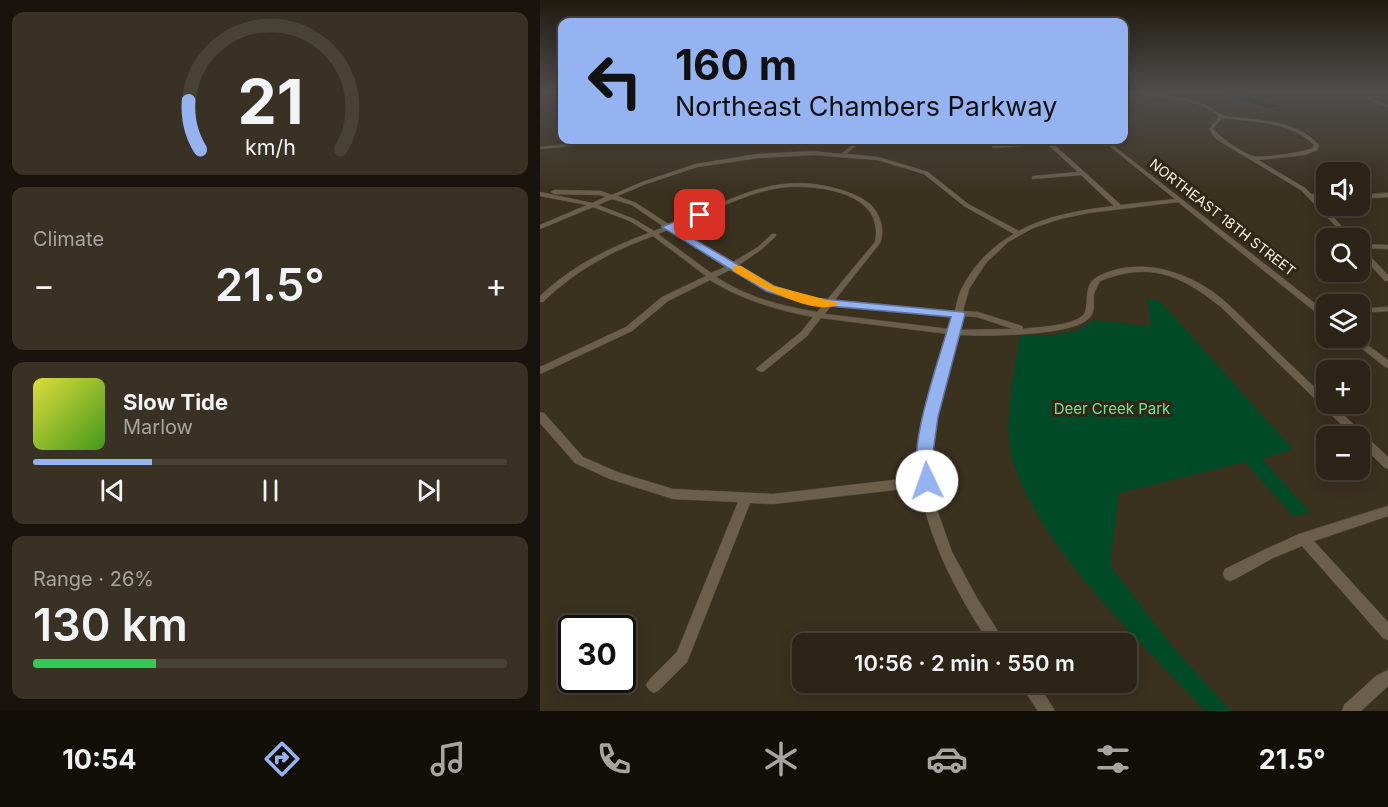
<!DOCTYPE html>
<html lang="en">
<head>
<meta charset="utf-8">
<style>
  body { margin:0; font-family:Inter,sans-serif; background:#383124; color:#f1f3f6; height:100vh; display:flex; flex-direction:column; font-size:22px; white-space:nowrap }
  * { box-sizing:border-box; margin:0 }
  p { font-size:20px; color:#a6a5a1 }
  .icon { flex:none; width:33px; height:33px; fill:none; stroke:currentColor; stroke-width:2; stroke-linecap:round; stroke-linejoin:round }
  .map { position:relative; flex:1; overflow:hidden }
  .drawer { display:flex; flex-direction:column; gap:12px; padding:12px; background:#18140d; width:540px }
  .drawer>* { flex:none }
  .banner { position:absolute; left:18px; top:18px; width:570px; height:126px; border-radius:12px; box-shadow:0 3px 15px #0003,0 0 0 2px #484236; background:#95b2f1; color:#111; overflow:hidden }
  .buttons { position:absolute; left:776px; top:162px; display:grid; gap:12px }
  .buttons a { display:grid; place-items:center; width:54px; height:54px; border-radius:12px; background:#2c2517; box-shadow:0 3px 15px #0003,0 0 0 2px #484236; font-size:30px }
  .speed { position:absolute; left:18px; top:615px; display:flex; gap:12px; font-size:30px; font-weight:700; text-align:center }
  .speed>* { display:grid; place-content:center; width:78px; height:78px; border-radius:50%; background:#2c2517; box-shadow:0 3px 15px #0003,0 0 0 2px #484236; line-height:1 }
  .speed .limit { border:3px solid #111; border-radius:9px; background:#fff; color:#111 }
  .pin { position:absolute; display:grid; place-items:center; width:51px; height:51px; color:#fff; margin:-26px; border-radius:12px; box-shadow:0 3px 9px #0006 }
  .me { position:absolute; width:66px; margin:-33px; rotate:357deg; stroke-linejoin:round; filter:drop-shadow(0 0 4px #0008) }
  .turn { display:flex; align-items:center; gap:21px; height:126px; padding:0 18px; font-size:27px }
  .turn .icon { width:78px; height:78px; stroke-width:2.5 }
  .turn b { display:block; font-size:42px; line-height:51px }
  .big { font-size:45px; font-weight:600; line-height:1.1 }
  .drawer .tile { flex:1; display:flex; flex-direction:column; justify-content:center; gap:9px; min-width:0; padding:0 21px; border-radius:12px; background:#383124 }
  .drawer .dial { align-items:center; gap:0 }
  .dial svg { height:156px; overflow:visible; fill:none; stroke:#484236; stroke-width:7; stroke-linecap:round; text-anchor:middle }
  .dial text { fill:#f1f3f6; stroke:none }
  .song { display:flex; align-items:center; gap:18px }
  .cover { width:72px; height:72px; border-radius:9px; background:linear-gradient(135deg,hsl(60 70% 55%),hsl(100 70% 35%)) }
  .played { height:6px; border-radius:3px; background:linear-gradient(90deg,#95b2f1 25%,#484236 25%) }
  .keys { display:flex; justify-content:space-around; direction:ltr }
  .heat { display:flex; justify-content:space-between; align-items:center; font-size:33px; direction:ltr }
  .charge { height:9px; border-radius:4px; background:linear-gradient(90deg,#34c759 26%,#484236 0) }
  .trip { position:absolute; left:252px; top:633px; width:345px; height:60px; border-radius:12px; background:#2c2517; box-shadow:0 3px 15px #0003,0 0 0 2px #484236; font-weight:600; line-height:60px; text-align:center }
  .menu { display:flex; height:96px; justify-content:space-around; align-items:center; background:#120f09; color:#a6a5a1 }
  .menu .icon { width:42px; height:42px }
  .menu .active { color:#95b2f1 }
  .menu b { font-size:27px; color:#f1f3f6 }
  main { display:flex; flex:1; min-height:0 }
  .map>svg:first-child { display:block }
</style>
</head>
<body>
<main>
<section class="drawer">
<div class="tile dial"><svg viewBox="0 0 100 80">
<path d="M14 69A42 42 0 1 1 86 69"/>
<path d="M14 69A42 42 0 0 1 8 44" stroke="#95b2f1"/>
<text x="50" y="56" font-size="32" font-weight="700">21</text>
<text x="50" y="72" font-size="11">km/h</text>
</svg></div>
<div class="tile"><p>Climate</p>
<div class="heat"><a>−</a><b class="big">21.5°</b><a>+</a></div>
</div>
<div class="tile">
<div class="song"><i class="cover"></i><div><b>Slow Tide</b><p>Marlow</p></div></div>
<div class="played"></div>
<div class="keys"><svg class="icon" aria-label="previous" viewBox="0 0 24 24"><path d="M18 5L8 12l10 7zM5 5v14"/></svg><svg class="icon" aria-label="pause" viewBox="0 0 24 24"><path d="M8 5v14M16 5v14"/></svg><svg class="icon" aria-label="next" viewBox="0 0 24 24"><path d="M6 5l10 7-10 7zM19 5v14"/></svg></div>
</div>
<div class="tile"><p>Range · 26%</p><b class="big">130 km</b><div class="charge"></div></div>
</section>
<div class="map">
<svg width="848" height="711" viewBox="0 0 848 711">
  <rect width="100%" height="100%" fill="#3b311f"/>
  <path fill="#004a27" d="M607 299 620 301 753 449 722 459 770 512 753 516 705 462 579 493 570 565 631 645 691 711H665C601 642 498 548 472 458 462 424 475 370 480 335H515L539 330 554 320 611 326Z"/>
  <path fill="#08191d" d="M672 92H703L738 107H727Z"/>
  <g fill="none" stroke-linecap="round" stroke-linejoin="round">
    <path stroke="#08191d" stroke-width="1.5" d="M0 93 22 96"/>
    <g stroke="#554d3d" stroke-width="1">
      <path id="minor" d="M584 92C610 92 640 95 665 105 672 107 678 114 685 116 691 118 697 117 703 118 730 121 760 124 779 145L777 150 765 155 718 160 765 188 771 194 786 195V199L775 198 813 238H807L761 190 676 139 669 129 679 117C655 93 613 101 584 92ZM682 118C713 122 751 121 774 145L773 148C764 152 721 159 712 156 701 152 681 138 673 129Z
        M806 92H813L848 105V107Z
        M75 140H87L85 141 0 149V147Z
        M319 140H323L306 154 338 157 388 172 428 204 479 231C508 215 542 210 574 206L541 175 492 179V177L494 176 538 172 507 144 454 148 452 147V146L510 141 581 205 635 199 562 140H566L786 312V319L783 318 638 202 548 213 520 219 493 228 468 242 446 263 429 289 423 311 438 312 482 326 483 329C497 327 535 326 544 314 550 305 542 286 557 277 595 257 640 269 673 292 691 305 707 323 723 338 744 358 765 378 786 398V404H792L848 457V469L844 467 819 443V436H813L681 307C641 275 610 261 560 281 558 286 555 290 554 294 553 302 556 310 550 317 535 337 442 336 417 335 409 362 379 458 393 481L391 484 396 507 412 552 437 598 466 644H450C418 595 390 544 380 487L233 504 210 503 147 662 119 690 114 693 109 690 106 685 109 680 137 652 198 502 133 499 70 479 35 463 0 423V412L4 413 43 457 77 472 133 489 233 494 379 477C378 428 394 381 408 334L281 318 267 336 224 371 221 372 216 369 218 367 261 332 273 317C237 310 202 300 170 280L128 301 92 331 0 374V367L86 327 122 297 166 276 113 236C70 252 36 270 3 302H0V296C32 266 68 248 109 233L90 221 53 207 0 229V225L47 205 0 196V192L52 203 66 197 60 195 14 194 11 192 14 190 61 191 72 195 102 182 156 164 218 154 274 151 301 154ZM274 155 338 160 384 174 424 206 474 234C452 246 433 266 422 288 418 295 417 303 415 311L294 301 340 243C345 230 341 216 331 205 322 197 309 192 298 189 232 170 189 202 130 225L96 203 77 196 106 184 157 167 218 158ZM247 187C281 185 345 193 335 242L286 301C253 298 225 283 196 267L222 249 236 236V234H232L218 247 190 264 134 228C171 213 206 191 247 187ZM72 199 92 205 124 227 114 231 94 219 58 205ZM128 230 185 267 171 273 118 234ZM190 270C219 286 249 303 283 305L277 312C241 306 207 297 176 277ZM291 306 414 316 410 329 285 314ZM422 316 437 317 473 329 418 330Z
        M848 193V197L819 199V195Z
        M819 244 848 245V249L822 248 848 275V281H845L819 253Z
        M848 307V311L819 313V309Z
        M809 338H818L848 360V368L845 367Z
        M848 506V516L774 541 848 622V640L843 638 762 546 733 558 695 579 690 581 685 579 683 574 685 569 724 550 759 534Z
        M848 670V686L821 711H802L804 705 836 676Z
        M479 682H497L515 711H498Z"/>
    </g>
    <use href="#minor" fill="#6b5f4c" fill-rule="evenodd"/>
  </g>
  <linearGradient id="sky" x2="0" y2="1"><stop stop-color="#201b11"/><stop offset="0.48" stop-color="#4f4e4d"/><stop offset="1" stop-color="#4f4e4d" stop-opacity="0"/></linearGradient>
  <rect width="848" height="192" fill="url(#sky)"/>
  <path fill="#95b2f1" stroke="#61749d" stroke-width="1.5" d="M156 213 164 215 135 228 234 286 272 298 423 312 425 314 398 417 392 460 395 481 393 486 387 488 380 486C364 452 401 355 411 317L267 304 226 291 122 227Z"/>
  <path fill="#f59e0b" d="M193 266H201L234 286 299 303C279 320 212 282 193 271Z"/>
  <g text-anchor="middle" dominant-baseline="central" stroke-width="6" stroke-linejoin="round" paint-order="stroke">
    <g font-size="14" fill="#f8f1e6" stroke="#312715">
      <text transform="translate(683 217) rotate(38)">NORTHEAST 18TH STREET</text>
    </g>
    <g font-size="15" fill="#6be59d" stroke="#312715">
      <text x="572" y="408">Deer Creek Park</text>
    </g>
  </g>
</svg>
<div class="buttons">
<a><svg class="icon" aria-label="sound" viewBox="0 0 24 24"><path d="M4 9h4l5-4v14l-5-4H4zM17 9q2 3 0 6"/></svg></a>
<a><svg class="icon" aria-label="search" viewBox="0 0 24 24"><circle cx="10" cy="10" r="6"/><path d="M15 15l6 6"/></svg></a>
<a><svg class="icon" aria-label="layers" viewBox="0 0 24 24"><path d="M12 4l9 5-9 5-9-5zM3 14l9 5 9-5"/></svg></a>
<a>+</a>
<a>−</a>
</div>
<div class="speed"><div class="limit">30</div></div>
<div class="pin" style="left:160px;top:215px;background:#d93025"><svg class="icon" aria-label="arrive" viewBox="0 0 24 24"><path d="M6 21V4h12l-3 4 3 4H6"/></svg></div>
<svg class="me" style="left:387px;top:481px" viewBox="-20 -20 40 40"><circle r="19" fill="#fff"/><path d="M0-13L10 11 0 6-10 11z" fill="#95b2f1"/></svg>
<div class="trip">10:56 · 2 min · 550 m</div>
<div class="banner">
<div class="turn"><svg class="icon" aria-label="left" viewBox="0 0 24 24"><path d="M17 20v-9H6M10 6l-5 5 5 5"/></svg><div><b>160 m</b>Northeast Chambers Parkway</div></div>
</div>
</div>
</main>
<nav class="menu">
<b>10:54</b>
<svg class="icon active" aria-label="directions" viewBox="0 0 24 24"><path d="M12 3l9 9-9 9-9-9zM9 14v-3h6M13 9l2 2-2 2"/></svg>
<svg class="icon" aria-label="music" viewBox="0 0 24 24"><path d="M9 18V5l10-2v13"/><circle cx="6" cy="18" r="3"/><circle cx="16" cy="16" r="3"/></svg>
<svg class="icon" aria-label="phone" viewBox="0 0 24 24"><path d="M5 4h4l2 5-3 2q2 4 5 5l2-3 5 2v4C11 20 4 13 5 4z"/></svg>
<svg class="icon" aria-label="climate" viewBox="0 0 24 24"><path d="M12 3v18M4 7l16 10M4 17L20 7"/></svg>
<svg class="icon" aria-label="car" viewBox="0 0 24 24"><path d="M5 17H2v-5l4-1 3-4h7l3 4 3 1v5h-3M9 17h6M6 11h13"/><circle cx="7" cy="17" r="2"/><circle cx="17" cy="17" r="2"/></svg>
<svg class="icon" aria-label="filters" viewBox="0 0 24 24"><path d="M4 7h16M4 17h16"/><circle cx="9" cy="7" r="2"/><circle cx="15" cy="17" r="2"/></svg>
<b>21.5°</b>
</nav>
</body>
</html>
